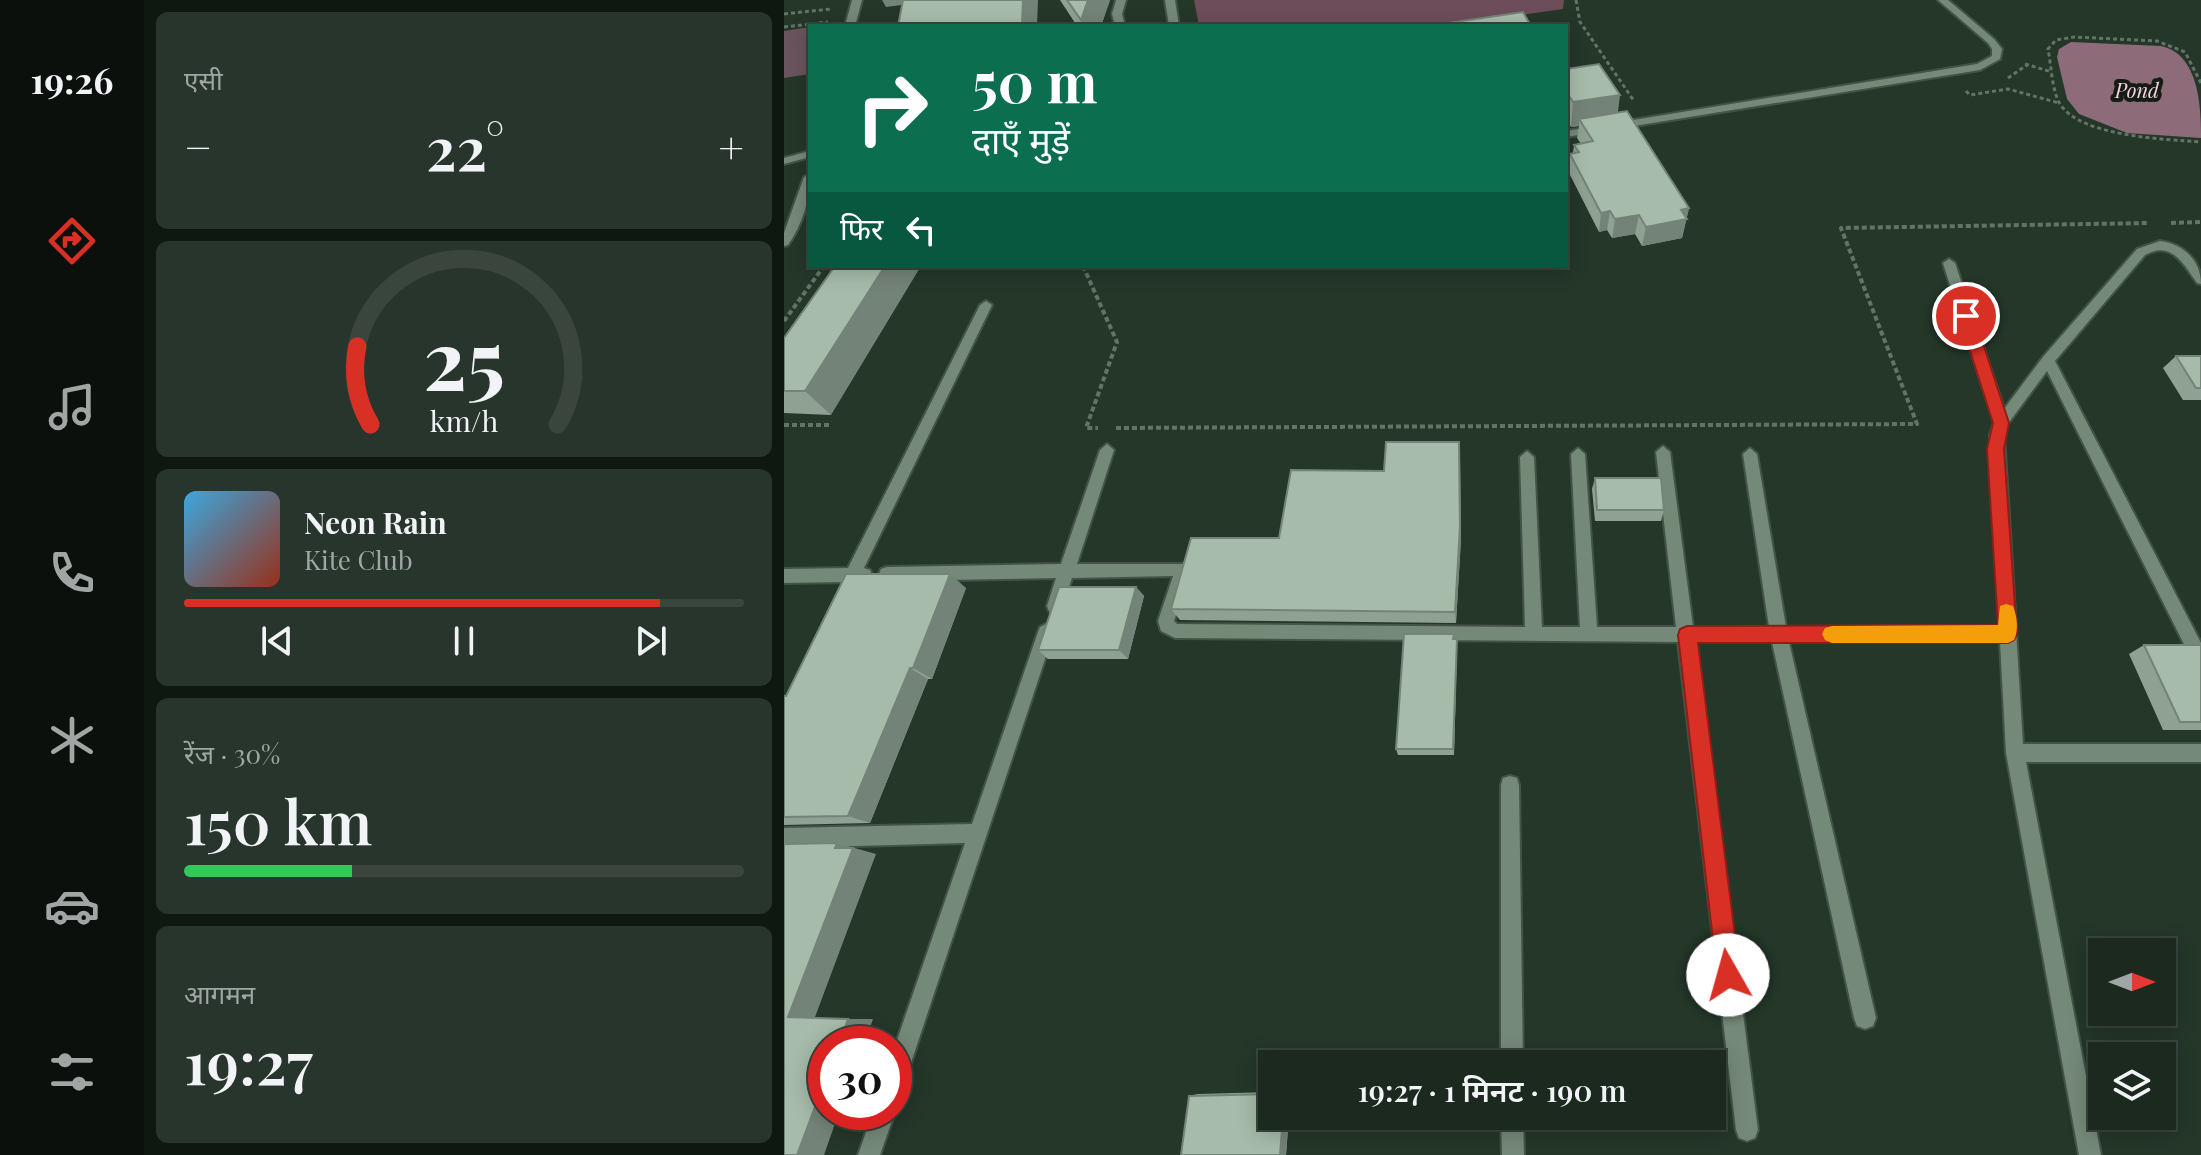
<!DOCTYPE html>
<html lang="hi">
<head>
<meta charset="utf-8">
<style>
  body { margin:0; font-family:"Playfair Display","Noto Sans Devanagari",serif; background:#28352c; color:#f1f3f6; height:100vh; display:flex; flex-direction:column; font-size:30px; white-space:nowrap }
  * { box-sizing:border-box; margin:0 }
  p { font-size:26px; color:#a0a6a4 }
  .icon { flex:none; width:44px; height:44px; fill:none; stroke:currentColor; stroke-width:2; stroke-linecap:round; stroke-linejoin:round }
  .map { position:relative; flex:1; overflow:hidden }
  .sheet { display:flex; flex-direction:column; gap:12px; padding:12px; background:#0f1711; width:640px }
  .sheet>* { flex:none }
  .hud { position:absolute; left:24px; top:24px; width:760px; height:244px; border-radius:0px; box-shadow:0 4px 20px #0003,0 0 0 2px #39453d; background:#0b6e4f; color:#fff; overflow:hidden }
  .needle { width:52px; rotate:90deg }
  .tools { position:absolute; left:1304px; top:938px; display:grid; gap:16px }
  .tools a { display:grid; place-items:center; width:88px; height:88px; border-radius:0px; background:#1b291f; box-shadow:0 4px 20px #0003,0 0 0 2px #39453d; font-size:40px }
  .speed { position:absolute; left:24px; top:1026px; display:flex; gap:16px; font-size:40px; font-weight:700; text-align:center }
  .speed>* { display:grid; place-content:center; width:104px; height:104px; border-radius:50%; background:#1b291f; box-shadow:0 4px 20px #0003,0 0 0 2px #39453d; line-height:1 }
  .speed .limit { border:12px solid #d22; background:#fff; color:#111 }
  .pin { position:absolute; display:grid; place-items:center; width:68px; height:68px; color:#fff; margin:-34px; border:4px solid #fff; border-radius:50%; box-shadow:0 2px 8px #0007 }
  .me { position:absolute; width:88px; margin:-44px; rotate:353deg; stroke-linejoin:round; filter:drop-shadow(0 0 6px #0008) }
  .turn { display:flex; align-items:center; gap:28px; height:168px; padding:0 32px; font-size:36px }
  .turn .icon { width:104px; height:104px; stroke-width:2.5 }
  .turn b { display:block; font-size:56px; line-height:68px }
  .then { display:flex; align-items:center; height:76px; padding:0 32px; background:#0003; gap:16px; font-size:30px }
  .big { font-size:60px; font-weight:600; line-height:1.1 }
  .sheet .tile { flex:1; display:flex; flex-direction:column; justify-content:center; gap:12px; min-width:0; padding:0 28px; border-radius:12px; background:#28352c }
  .sheet .dial { align-items:center; gap:0 }
  .dial svg { height:208px; overflow:visible; fill:none; stroke:#39453d; stroke-width:7; stroke-linecap:round; text-anchor:middle }
  .dial text { fill:#f1f3f6; stroke:none }
  .song { display:flex; align-items:center; gap:24px }
  .cover { width:96px; height:96px; border-radius:12px; background:linear-gradient(135deg,hsl(200 70% 55%),hsl(10 70% 35%)) }
  .played { height:8px; border-radius:4px; background:linear-gradient(90deg,#d93025 85%,#39453d 85%) }
  .keys { display:flex; justify-content:space-around; direction:ltr }
  .heat { display:flex; justify-content:space-between; align-items:center; font-size:44px; direction:ltr }
  .charge { height:12px; border-radius:6px; background:linear-gradient(90deg,#34c759 30%,#39453d 0) }
  .trip { position:absolute; left:474px; top:1050px; width:468px; height:80px; border-radius:0px; background:#1b291f; box-shadow:0 4px 20px #0003,0 0 0 2px #39453d; font-weight:600; line-height:80px; text-align:center }
  main { display:flex; flex:1; min-height:0 }
  .dock { display:flex; flex-direction:column; width:144px; justify-content:space-around; align-items:center; background:#0b100c; color:#a0a6a4 }
  .dock .icon { width:56px; height:56px }
  .dock .on { color:#d93025 }
  .dock b { font-size:36px; color:#f1f3f6 }
  .map>svg:first-child { display:block }
</style>
</head>
<body>
<main>
<nav class="dock">
<b>19:26</b>
<svg class="icon on" aria-label="directions" viewBox="0 0 24 24"><path d="M12 3l9 9-9 9-9-9zM9 14v-3h6M13 9l2 2-2 2"/></svg>
<svg class="icon" aria-label="music" viewBox="0 0 24 24"><path d="M9 18V5l10-2v13"/><circle cx="6" cy="18" r="3"/><circle cx="16" cy="16" r="3"/></svg>
<svg class="icon" aria-label="phone" viewBox="0 0 24 24"><path d="M5 4h4l2 5-3 2q2 4 5 5l2-3 5 2v4C11 20 4 13 5 4z"/></svg>
<svg class="icon" aria-label="climate" viewBox="0 0 24 24"><path d="M12 3v18M4 7l16 10M4 17L20 7"/></svg>
<svg class="icon" aria-label="car" viewBox="0 0 24 24"><path d="M5 17H2v-5l4-1 3-4h7l3 4 3 1v5h-3M9 17h6M6 11h13"/><circle cx="7" cy="17" r="2"/><circle cx="17" cy="17" r="2"/></svg>
<svg class="icon" aria-label="filters" viewBox="0 0 24 24"><path d="M4 7h16M4 17h16"/><circle cx="9" cy="7" r="2"/><circle cx="15" cy="17" r="2"/></svg>
</nav>
<section class="sheet">
<div class="tile"><p>एसी</p>
<div class="heat"><a>−</a><b class="big">22°</b><a>+</a></div>
</div>
<div class="tile dial"><svg viewBox="0 0 100 80">
<path d="M14 69A42 42 0 1 1 86 69"/>
<path d="M14 69A42 42 0 0 1 9 39" stroke="#d93025"/>
<text x="50" y="56" font-size="32" font-weight="700">25</text>
<text x="50" y="72" font-size="11">km/h</text>
</svg></div>
<div class="tile">
<div class="song"><i class="cover"></i><div><b>Neon Rain</b><p>Kite Club</p></div></div>
<div class="played"></div>
<div class="keys"><svg class="icon" aria-label="previous" viewBox="0 0 24 24"><path d="M18 5L8 12l10 7zM5 5v14"/></svg><svg class="icon" aria-label="pause" viewBox="0 0 24 24"><path d="M8 5v14M16 5v14"/></svg><svg class="icon" aria-label="next" viewBox="0 0 24 24"><path d="M6 5l10 7-10 7zM19 5v14"/></svg></div>
</div>
<div class="tile"><p>रेंज · 30%</p><b class="big">150 km</b><div class="charge"></div></div>
<div class="tile"><p>आगमन</p><b class="big">19:27</b></div>
</section>
<div class="map">
<svg width="1417" height="1155" viewBox="0 0 1417 1155">
  <rect width="100%" height="100%" fill="#243729"/>
  <path fill="#6a545d" d="M26 27V74L0 78V31Z"/>
  <path fill="#6d4d5a" d="M410 0H780L779 9 659 26H415Z"/>
  <path fill="#8d6b79" d="M1287 42 1377 46C1415 54 1417 107 1417 138L1343 133 1295 114 1283 99 1273 57 1275 49Z"/>
  <g fill="none" stroke-linecap="round" stroke-linejoin="round">
    <g stroke="#435347" stroke-width="4">
      <path id="service" d="M68 0H78L71 26H61Z
        M332 0H342L338 14 341 26H331L328 14Z
        M381 0H391L395 26H385Z
        M1154 0H1164L1210 39 1218 49 1216 59 1196 70 782 137V131L1193 64 1208 56V49L1204 43Z
        M26 151V157L0 164V158Z
        M26 174C26 199 19 224 4 245L0 246V233L20 177Z"/>
    </g>
    <g stroke="#435347" stroke-width="4">
      <path id="minor" d="M1376 241C1399 244 1417 260 1417 284L1413 283C1399 263 1387 240 1361 255L1271 361 1417 643V668L1411 666 1263 371 1223 425 1220 435 1239 744H1417V762H1242L1317 1155H1295L1222 753 1216 642H1005L1092 1018 1089 1026 1081 1029 1073 1026 1070 1018 988 642H911L974 1130 971 1138 963 1141 955 1138 952 1130 894 642 391 638 377 631 374 621 389 576 288 578 277 611 271 613 265 611 263 606 272 578 103 581 97 579 95 574 97 569 103 567 277 564 316 450 323 444 330 450 293 564H400L405 576 390 621 393 624 741 627 736 457 743 451 750 457 758 627H796L787 454 794 448 801 454 813 627H892L872 452 879 446 886 452 909 627H985L959 454 966 448 973 454 1002 627 1216 626 1206 435 1210 423 1159 263 1165 259 1171 263 1220 409 1259 357 1353 249Z
        M202 301 208 305 80 568 86 570 88 575 86 580 74 582 66 588 59 582 0 583V569L64 568 196 305Z
        M262 624 268 627 270 632 121 1081 118 1089 110 1092V1049L181 843 0 848V828L188 824 254 632 256 627Z
        M726 776 733 778 735 785 739 1064H717V785L719 778Z
        M110 1109 111 1112 96 1155H74L89 1112H110Z
        M717 1116H739L740 1155H718Z"/>
    </g>
    <path stroke="#637467" stroke-width="3" stroke-dasharray="4 3" stroke-linecap="butt" d="M792 0 796 22 850 101
      M0 14 47 9
      M0 27 44 22
      M1241 64 1268 72
      M1224 78 1243 65
      M1417 83 1401 52 1373 41 1290 37 1272 40 1264 49C1267 64 1268 91 1276 104 1297 137 1381 139 1417 142
      M1182 91 1186 95 1224 89 1275 103"/>
    <path stroke="#637467" stroke-width="4" stroke-dasharray="5 3" stroke-linecap="butt" d="M1387 223 1417 222
      M299 266 333 342 302 428H314
      M0 321 40 266
      M0 425H46
      M332 428 1133 424 1057 228 1365 223"/>
    <use href="#service" fill="#758979" fill-rule="evenodd"/>
    <use href="#minor" fill="#758979" fill-rule="evenodd"/>
  </g>
  <path fill="#8fa192" d="M276 0H326L317 26H293Z
    M782 69 834 113 905 208 898 238 858 246 851 234 828 238 823 230 815 232 785 173 786 154 789 153 790 145 797 144 793 138 795 126 787 127 782 119Z
    M0 338 47 415 0 413Z
    M1392 356H1417V400H1399L1379 368Z
    M676 456 677 539 672 623 396 620 387 609 495 538Z
    M811 478 880 510 877 521H811L808 489Z
    M352 587 360 596 344 659H264L254 650Z
    M182 588 148 679H144L86 823 0 825V696H2Z
    M670 634V639H673V648L670 755H614L612 749Z
    M1360 645H1417V730H1379L1345 654Z
    M488 1092V1116H505L502 1155H397L405 1096 414 1094Z"/>
  <path fill="#748377" d="M98 0H140L141 2 102 7Z
    M239 0H254L253 26H238Z
    M304 0H326L317 26H299L297 20Z
    M836 95 833 120 795 119V126L787 127 789 102Z
    M905 208 898 238 858 246 862 227 897 210Z
    M826 211 823 230 815 232 817 213Z
    M855 215 851 234 828 238 831 219Z
    M101 266H137L47 415 21 391Z
    M675 442 677 539 672 623 671 612Z
    M166 574 182 588 148 679 129 668Z
    M352 587 360 596 344 659 335 650Z
    M673 639V648L670 755 669 749Z
    M126 668 144 679 86 823 64 816Z
    M53 843 92 854 31 1017H4Z
    M64 1019H89L80 1044H55Z
    M42 1077V1112H55L40 1155H13Z
    M499 1116H505L502 1155H496Z"/>
  <path fill="#a6bbaa" stroke="#748377" stroke-width="2" d="M119 0H239L238 26H114Z
    M283 0H304L297 20Z
    M739 12 747 26H644Z
    M815 64 836 95 789 102 782 91V69Z
    M843 111 905 208 897 210 903 219 862 227 855 215 831 219 826 211 817 213 786 154 795 152 790 145 809 141 795 119Z
    M51 266H101L21 391H0V338Z
    M1392 356H1417V388H1412Z
    M602 442H675L676 526 671 612 387 609 407 538H495L507 470 600 471Z
    M811 478H877L880 510H813Z
    M62 574H166L129 668H126L64 816 0 817V696H2Z
    M275 587H352L335 650H254Z
    M620 634H670L669 639H673L669 749H612Z
    M1360 645H1417V722H1396Z
    M53 843 51 848H69L4 1017 64 1019 55 1044H42V1077L13 1155H0V844Z
    M488 1094V1116H499L496 1155H397L405 1096Z"/>
  <path fill="#d93025" stroke="#8d1f18" stroke-width="2" d="M1182 311 1190 316 1225 423 1220 449 1233 634 1230 640 1224 643H914L956 975 953 983 944 987 936 983 933 975 894 635 896 629 903 626 1214 625 1203 449 1209 423 1175 316Z"/>
  <path fill="#f59e0b" d="M1222 604 1229 606C1233 616 1235 630 1230 640L1224 643H1048L1041 640 1038 634 1041 628 1048 626 1214 625 1216 606Z"/>
  <g text-anchor="middle" dominant-baseline="central" stroke-width="8" stroke-linejoin="round" paint-order="stroke">
    <g font-size="20" font-style="italic" fill="#f8d2e1" stroke="#141c15">
      <text x="1353" y="89">Pond</text>
    </g>
  </g>
</svg>
<div class="tools">
<a><svg class="needle" viewBox="-14 -14 28 28"><path d="M0-13l5 13h-10z" fill="#e53935"/><path d="M0 13l5-13h-10z" fill="#a0a6a4"/></svg></a>
<a><svg class="icon" aria-label="layers" viewBox="0 0 24 24"><path d="M12 4l9 5-9 5-9-5zM3 14l9 5 9-5"/></svg></a>
</div>
<div class="speed"><div class="limit">30</div></div>
<div class="pin" style="left:1182px;top:316px;background:#d93025"><svg class="icon" aria-label="arrive" viewBox="0 0 24 24"><path d="M6 21V4h12l-3 4 3 4H6"/></svg></div>
<svg class="me" style="left:944px;top:975px" viewBox="-20 -20 40 40"><circle r="19" fill="#fff"/><path d="M0-13L10 11 0 6-10 11z" fill="#d93025"/></svg>
<div class="trip">19:27 · 1 मिनट · 190 m</div>
<div class="hud">
<div class="turn"><svg class="icon" aria-label="right" viewBox="0 0 24 24"><path d="M7 20v-9h11M14 6l5 5-5 5"/></svg><div><b>50 m</b>दाएँ मुड़ें</div></div>
<div class="then">फिर<svg class="icon" aria-label="left" viewBox="0 0 24 24"><path d="M17 20v-9H6M10 6l-5 5 5 5"/></svg></div>
</div>
</div>
</main>
</body>
</html>
